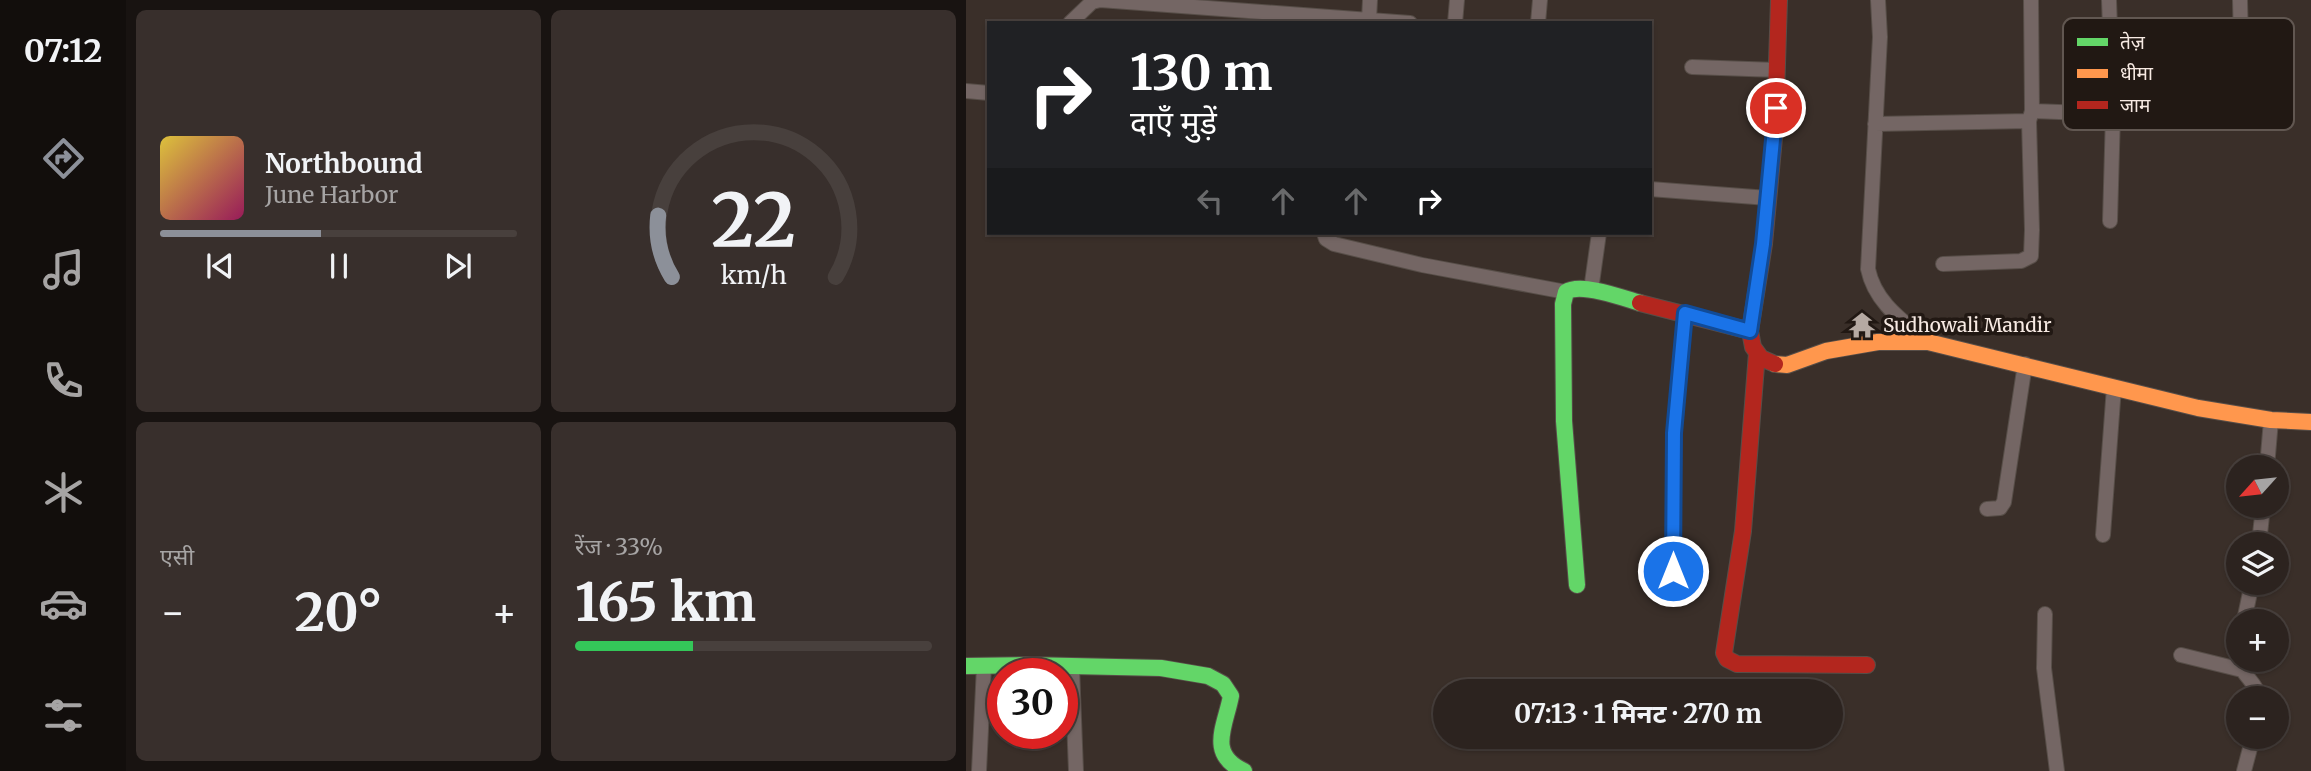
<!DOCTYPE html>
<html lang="hi">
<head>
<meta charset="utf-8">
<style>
  body { margin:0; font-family:Merriweather,"Noto Sans Devanagari",serif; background:#382f2c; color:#f1f3f6; height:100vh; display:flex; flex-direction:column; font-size:26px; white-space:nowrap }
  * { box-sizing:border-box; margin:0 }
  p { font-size:23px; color:#a6a4a4 }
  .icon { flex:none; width:38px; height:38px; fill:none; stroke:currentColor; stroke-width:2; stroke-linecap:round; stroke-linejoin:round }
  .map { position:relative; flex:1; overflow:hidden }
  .details { display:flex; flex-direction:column; gap:10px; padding:10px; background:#181311; width:840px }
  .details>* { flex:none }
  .top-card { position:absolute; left:21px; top:21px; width:665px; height:214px; border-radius:0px; box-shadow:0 2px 5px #0004,0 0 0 2px #48403d; background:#202124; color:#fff; overflow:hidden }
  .needle { width:46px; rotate:243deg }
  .controls { position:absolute; left:1260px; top:455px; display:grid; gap:14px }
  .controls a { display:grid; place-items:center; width:63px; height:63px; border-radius:50%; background:#2c231f; box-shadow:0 2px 5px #0004,0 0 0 2px #48403d; font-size:35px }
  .speed { position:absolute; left:21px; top:658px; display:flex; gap:14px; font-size:35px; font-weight:700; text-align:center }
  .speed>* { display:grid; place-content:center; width:91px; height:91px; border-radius:50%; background:#2c231f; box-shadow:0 2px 5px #0004,0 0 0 2px #48403d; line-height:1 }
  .speed .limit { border:10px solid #d22; background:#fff; color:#111 }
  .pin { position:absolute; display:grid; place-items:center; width:60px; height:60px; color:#fff; margin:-30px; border:4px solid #fff; border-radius:50%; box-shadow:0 2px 7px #0007 }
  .me { position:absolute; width:77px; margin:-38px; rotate:0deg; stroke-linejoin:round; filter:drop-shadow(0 0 5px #0008) }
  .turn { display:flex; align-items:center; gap:24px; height:147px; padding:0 28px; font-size:32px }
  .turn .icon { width:91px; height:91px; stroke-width:2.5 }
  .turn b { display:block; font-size:49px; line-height:60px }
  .lanes { display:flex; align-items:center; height:66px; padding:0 28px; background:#0003; justify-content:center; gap:35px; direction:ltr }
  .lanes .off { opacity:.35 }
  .big { font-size:52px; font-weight:700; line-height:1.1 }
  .details .tile { flex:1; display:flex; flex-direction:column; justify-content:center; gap:10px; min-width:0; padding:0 24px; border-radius:10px; background:#382f2c }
  .details .dial { align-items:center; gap:0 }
  .dial svg { height:182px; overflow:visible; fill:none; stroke:#48403d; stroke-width:7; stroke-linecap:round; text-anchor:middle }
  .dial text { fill:#f1f3f6; stroke:none }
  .song { display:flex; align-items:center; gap:21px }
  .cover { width:84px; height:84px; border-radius:10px; background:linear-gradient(135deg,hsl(50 70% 55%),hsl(330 70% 35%)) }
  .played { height:7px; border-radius:4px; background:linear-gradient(90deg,#8c9099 45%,#48403d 45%) }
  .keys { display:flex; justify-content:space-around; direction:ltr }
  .heat { display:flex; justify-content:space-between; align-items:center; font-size:38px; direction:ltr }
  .charge { height:10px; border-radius:5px; background:linear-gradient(90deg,#34c759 33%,#48403d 0) }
  .details .tiles { flex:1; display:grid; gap:10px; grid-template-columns:repeat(2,1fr) }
  .trip { position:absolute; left:467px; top:679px; width:410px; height:70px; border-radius:35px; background:#2c231f; box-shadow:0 2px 5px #0004,0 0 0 2px #48403d; font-weight:700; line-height:70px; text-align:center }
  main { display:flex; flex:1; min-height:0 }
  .tabs { display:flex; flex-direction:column; width:126px; justify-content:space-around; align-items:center; background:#120e0c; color:#a6a4a4 }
  .tabs .icon { width:49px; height:49px }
  .tabs .selected { color:#8c9099 }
  .tabs b { font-size:32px; color:#f1f3f6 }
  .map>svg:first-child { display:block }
</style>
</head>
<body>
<main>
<nav class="tabs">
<b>07:12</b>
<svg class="icon selected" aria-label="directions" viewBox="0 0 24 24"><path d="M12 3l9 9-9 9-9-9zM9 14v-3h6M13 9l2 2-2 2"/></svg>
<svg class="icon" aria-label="music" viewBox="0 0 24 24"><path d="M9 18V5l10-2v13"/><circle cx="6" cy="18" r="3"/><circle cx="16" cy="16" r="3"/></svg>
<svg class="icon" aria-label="phone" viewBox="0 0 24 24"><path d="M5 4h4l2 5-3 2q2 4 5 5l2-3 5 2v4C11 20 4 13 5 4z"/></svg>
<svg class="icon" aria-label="climate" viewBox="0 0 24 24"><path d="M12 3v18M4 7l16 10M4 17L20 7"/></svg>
<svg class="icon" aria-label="car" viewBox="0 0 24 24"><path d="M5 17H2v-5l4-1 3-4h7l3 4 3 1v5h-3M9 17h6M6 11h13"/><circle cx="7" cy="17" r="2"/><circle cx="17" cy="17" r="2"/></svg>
<svg class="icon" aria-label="filters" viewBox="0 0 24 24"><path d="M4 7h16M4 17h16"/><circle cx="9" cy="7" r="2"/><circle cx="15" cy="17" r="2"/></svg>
</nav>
<section class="details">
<div class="tiles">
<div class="tile">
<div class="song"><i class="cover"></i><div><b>Northbound</b><p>June Harbor</p></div></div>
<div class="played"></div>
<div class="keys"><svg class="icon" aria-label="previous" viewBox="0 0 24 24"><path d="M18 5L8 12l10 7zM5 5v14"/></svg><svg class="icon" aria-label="pause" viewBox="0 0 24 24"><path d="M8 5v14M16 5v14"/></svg><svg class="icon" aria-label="next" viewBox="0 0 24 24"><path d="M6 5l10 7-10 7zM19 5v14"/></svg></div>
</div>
<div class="tile dial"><svg viewBox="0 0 100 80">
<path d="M14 69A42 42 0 1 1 86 69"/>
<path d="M14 69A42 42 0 0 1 8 42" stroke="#8c9099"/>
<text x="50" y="56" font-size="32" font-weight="700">22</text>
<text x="50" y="72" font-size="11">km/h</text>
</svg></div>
<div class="tile"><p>एसी</p>
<div class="heat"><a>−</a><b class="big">20°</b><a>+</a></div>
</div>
<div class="tile"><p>रेंज · 33%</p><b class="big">165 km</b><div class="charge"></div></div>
</div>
</section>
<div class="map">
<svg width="1345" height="771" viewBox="0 0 1345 771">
  <rect width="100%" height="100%" fill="#3a2f29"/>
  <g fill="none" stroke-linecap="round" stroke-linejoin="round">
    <g stroke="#574e48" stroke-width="16">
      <path id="street" d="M912 0 914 37 902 269C909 303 937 321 962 342
        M1143 0 1147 114 1144 221
        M1274 0 1275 42
        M403 20 404 0
        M104 23 126 2 134 0 444 23
        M489 23 491 0
        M572 23 574 0
        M726 67 811 70
        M0 91 23 93
        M1066 111 1147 114
        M909 124 1063 121 1066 111 1065 0
        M684 189 802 198
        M358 233 360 239 368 244 456 265 600 292
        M977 264 1055 261 1065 256 1066 230 1063 121
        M625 290 633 233
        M1301 467 1305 420
        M1021 509 1034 508 1038 502 1059 364
        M1137 535 1148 387
        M1293 544 1297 506
        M707 571 708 433 719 313
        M1079 614 1078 668 1091 771
        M1278 621 1286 583
        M1272 654C1271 673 1290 680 1294 698
        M1215 655 1276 670
        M106 667 110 771
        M13 771 18 666
        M1278 771 1287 737"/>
    </g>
    <g stroke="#574e48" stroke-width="18">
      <path id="fast" d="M611 585 598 421 597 304 600 292C615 282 657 298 674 303
        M0 666 61 665 195 668 242 676 257 684 265 696C259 727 241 754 278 771"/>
    </g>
    <g stroke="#574e48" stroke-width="18">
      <path id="slow" d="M809 364 821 365 860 351 912 342H962L1232 408 1305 420 1345 422"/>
    </g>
    <g stroke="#574e48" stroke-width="18">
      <path id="jam" d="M674 303 784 331
        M791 353 777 531 758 653 761 659 771 664 901 665
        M809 364 795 358 787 347 784 331 798 244 809 127 813 0"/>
    </g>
    <use href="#street" stroke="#746664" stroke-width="14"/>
    <use href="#fast" stroke="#63d668" stroke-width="16"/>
    <use href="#slow" stroke="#ff974d" stroke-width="16"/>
    <use href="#jam" stroke="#b3261e" stroke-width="16"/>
  </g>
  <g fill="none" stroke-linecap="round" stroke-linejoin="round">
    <g stroke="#114b97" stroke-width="18">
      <path id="route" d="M707 571 708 433 719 313 784 331 797 244 810 108"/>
    </g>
    <use href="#route" stroke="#1a73e8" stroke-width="12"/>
  </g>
  <defs>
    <g id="temple-bare" transform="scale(2.1)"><path d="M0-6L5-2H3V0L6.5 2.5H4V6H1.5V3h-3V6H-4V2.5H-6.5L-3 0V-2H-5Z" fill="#b5a9a2" stroke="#211813" stroke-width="2.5" paint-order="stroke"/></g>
  </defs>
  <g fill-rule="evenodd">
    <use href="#temple-bare" x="896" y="325"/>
  </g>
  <g text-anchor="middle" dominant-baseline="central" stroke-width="7" stroke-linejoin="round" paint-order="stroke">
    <g font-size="19" fill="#f7eae3" stroke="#211813" text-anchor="start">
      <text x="917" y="325">Sudhowali Mandir</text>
    </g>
  </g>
  <rect x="1097" y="18" width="231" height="112" rx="10" fill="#211813" stroke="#615751" stroke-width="2"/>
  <rect x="1111" y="38" width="31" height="8" fill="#63d668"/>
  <rect x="1111" y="69" width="31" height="9" fill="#ff974d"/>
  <rect x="1111" y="101" width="31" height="8" fill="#b3261e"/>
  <g font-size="19" fill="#f7eae3">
    <text x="1154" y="49">तेज़</text>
    <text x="1154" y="80">धीमा</text>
    <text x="1154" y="112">जाम</text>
  </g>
</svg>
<div class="controls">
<a><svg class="needle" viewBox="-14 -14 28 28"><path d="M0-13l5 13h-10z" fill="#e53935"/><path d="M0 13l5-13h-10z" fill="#a6a4a4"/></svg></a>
<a><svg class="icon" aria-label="layers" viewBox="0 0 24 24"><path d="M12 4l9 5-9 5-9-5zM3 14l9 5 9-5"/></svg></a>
<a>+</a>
<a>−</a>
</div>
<div class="speed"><div class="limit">30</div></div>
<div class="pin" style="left:810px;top:108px;background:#d93025"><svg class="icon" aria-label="arrive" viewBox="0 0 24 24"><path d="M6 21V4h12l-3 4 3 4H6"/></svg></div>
<svg class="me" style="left:707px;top:571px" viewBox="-20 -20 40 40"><circle r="17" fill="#1a73e8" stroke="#fff" stroke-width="3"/><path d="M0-11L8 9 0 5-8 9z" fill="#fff"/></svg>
<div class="trip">07:13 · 1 मिनट · 270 m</div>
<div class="top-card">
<div class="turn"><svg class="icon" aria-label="right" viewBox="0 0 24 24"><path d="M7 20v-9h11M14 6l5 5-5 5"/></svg><div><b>130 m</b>दाएँ मुड़ें</div></div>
<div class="lanes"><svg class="icon off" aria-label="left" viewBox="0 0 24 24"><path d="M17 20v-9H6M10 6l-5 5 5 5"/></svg><svg class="icon off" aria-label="ahead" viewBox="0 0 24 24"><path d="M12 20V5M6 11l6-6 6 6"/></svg><svg class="icon off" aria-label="ahead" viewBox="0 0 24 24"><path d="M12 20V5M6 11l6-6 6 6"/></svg><svg class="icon" aria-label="right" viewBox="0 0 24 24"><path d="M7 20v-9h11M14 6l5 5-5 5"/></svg></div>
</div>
</div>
</main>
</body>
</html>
